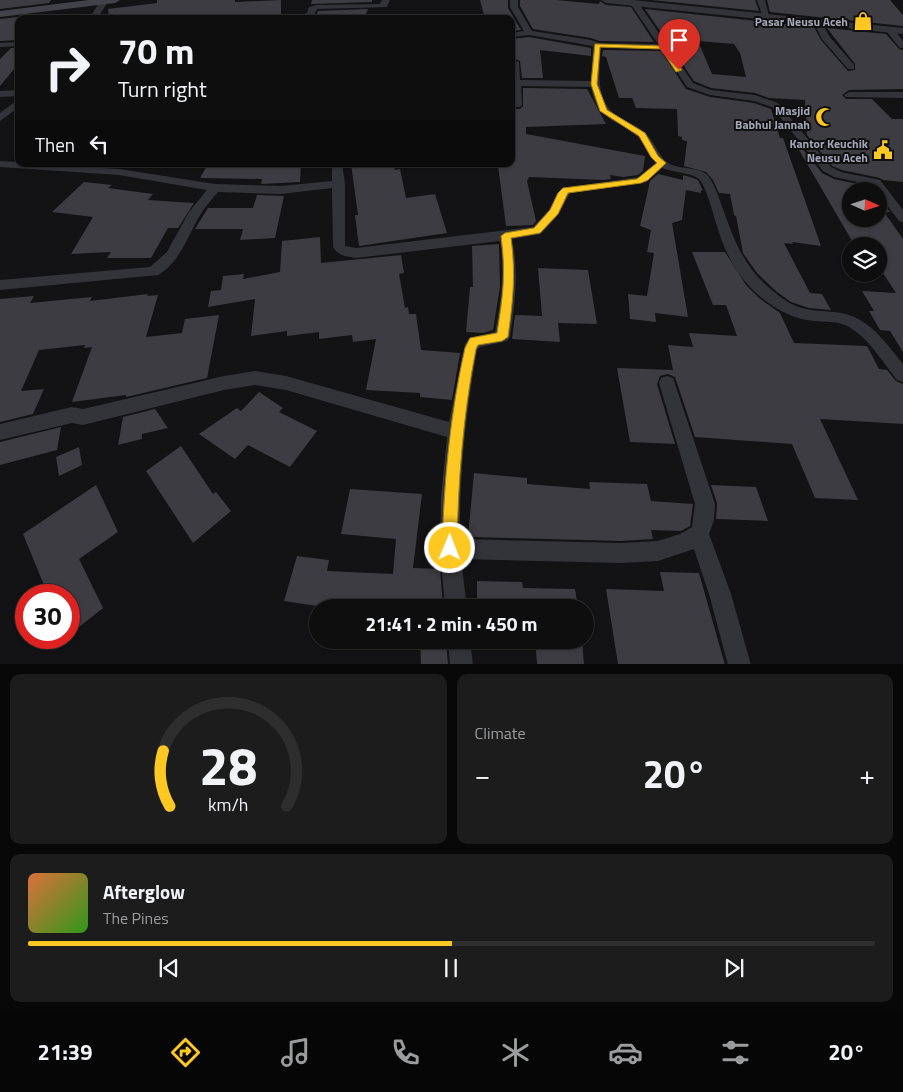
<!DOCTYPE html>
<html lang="en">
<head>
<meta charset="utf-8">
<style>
  body { margin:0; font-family:"Titillium Web",sans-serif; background:#1c1c1d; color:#f1f3f6; height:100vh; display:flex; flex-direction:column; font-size:19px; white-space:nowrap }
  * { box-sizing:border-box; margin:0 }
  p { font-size:16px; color:#9b9c9e }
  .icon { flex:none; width:28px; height:28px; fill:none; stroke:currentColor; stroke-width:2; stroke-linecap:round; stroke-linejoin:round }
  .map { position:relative; height:664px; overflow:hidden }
  .details { display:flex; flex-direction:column; gap:10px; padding:10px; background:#080808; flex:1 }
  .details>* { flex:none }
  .banner { position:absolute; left:15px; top:15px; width:500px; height:152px; border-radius:10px; box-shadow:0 1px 4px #0004,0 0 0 1px #2e2e2f; background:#0e0e0f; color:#f1f3f6; overflow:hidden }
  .needle { width:32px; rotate:93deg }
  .fabs { position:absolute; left:842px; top:182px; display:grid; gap:10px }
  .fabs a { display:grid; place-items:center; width:45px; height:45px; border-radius:50%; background:#0e0e0f; box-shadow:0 1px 4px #0004,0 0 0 1px #2e2e2f; font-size:25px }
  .speed { position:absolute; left:15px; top:584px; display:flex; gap:10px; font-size:25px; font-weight:700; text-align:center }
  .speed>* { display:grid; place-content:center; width:65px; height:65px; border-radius:50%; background:#0e0e0f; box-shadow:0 1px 4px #0004,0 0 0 1px #2e2e2f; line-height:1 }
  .speed .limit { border:8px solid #d22; background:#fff; color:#111 }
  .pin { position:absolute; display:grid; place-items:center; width:42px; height:42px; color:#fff; margin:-51px -21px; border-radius:50% 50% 50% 0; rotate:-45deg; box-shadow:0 0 5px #0007 }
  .pin .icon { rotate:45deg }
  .me { position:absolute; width:55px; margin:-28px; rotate:1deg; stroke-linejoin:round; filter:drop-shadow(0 0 4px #0008) }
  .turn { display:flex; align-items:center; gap:18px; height:105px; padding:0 20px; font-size:22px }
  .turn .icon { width:65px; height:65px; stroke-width:2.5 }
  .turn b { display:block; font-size:35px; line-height:42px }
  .then { display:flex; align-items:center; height:48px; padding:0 20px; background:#0003; gap:10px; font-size:19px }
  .big { font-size:38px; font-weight:700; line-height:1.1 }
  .details .card { flex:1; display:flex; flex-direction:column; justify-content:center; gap:8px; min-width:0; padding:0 18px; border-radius:10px; background:#1c1c1d }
  .details .dial { align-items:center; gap:0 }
  .dial svg { height:130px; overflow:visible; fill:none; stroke:#2e2e2f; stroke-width:7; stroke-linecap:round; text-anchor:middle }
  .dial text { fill:#f1f3f6; stroke:none }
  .song { display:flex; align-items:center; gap:15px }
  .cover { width:60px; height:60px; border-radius:8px; background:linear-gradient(135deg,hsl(20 70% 55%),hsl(110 70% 35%)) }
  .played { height:5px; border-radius:2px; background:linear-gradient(90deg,#fdc822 50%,#2e2e2f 50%) }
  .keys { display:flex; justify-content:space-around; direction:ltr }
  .heat { display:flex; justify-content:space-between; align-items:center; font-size:28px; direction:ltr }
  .details .tiles { flex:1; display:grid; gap:10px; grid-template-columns:1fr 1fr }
  .card:last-child { grid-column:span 2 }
  .trip { position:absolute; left:309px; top:599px; width:285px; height:50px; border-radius:25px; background:#0e0e0f; box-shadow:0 1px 4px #0004,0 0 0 1px #2e2e2f; font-weight:700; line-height:50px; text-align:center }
  .menu { display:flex; height:80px; justify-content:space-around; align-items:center; background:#060606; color:#9b9c9e }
  .menu .icon { width:35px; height:35px }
  .menu .current { color:#fdc822 }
  .menu b { font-size:22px; color:#f1f3f6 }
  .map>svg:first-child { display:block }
</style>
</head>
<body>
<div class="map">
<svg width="903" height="665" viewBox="0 0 903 665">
  <rect width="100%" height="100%" fill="#131214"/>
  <path fill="#3c3c42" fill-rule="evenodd" d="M0 0H51L49 3 0 9Z
    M157 0H235V2L281 0V17L109 19 108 9 157 3Z
    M312 0H372V2L311 4Z
    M480 0H508V8L521 30 511 31V19L489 18 488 15H484Z
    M520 0H556L599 4 600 1 606 5 631 7 654 42 599 41 591 38 533 29 520 6Z
    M651 0H755L759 11Z
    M767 0H890L903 15V26L770 12Z
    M368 9 364 19H315L318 11Z
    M645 9 814 27 821 40 848 71 855 70V64L827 28 886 34 899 49 903 50V89L849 90 842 95 846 99H872L892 119H903V182L883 180 880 178 842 170 832 166 807 135 805 100 769 98 755 93 711 88 694 81ZM698 41 734 44 740 53 746 77 712 74Z
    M44 14 41 19H19V40L0 41V19Z
    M529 37 591 48V56L540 50 543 78H522L520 61 511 58V39Z
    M11 48H19V63L0 86V59Z
    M603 50 661 51 686 89 710 97 754 103 771 109 780 138H783L821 246 792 242 793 244 784 243 810 293 822 294 831 310 809 308 791 302 777 292 757 273 743 253 736 216 734 215 730 194 719 193 713 180 706 172 684 166 687 141 682 140V137L678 136 677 109 636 108 632 98H619L606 57 602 56Z
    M511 86 512 107 514 109H520L523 106V88L587 89 606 124 526 127V134L645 156 643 171 638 175 623 177 610 175 611 179 604 180 529 177 527 181 536 221 533 225 506 226 498 166H511Z
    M792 138H794L822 173 834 179 871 187 874 191H851V219H879V197L890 212H884L903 239V352L890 331 880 330 869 311H874L862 291 896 293 879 267V246H855Z
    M208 164H301L300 182 261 184 262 179 200 178Z
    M351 164H394L395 170 400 169 406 198 435 194 447 233 359 246 355 215H358Z
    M658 174 683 180V175L690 177 698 180 703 191 701 190V193L686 190 682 220 672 223 688 317 655 313 656 322 630 319 628 294 647 296 654 253 647 252 651 230 640 226 650 181Z
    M84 182 112 185 108 188 153 194 148 200 194 203 178 228H168L151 258H107L111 252 71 254 93 217 52 212Z
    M257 195 284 196 275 238 240 240 243 229H195L208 208H253Z
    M320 237 321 263 401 255 404 273 399 274 405 308 408 307 409 314H416L421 350 460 353 452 400 420 397V393L366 390 376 339 353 342 352 335 319 339V332L287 336V331L251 336 255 299 208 307 211 291 221 290 223 276 244 274 243 279 280 272 282 241Z
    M499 244 500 287 493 330 484 333 466 332 470 287H473L472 246Z
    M692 252H725L746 285 759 298 780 313 794 343 867 346 879 369 887 370 896 381 903 384V424L820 419 858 500 815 498 792 444 695 437 675 377 668 374 660 376 657 384 675 444 630 442 617 368 673 370 668 345 693 347 689 333 737 336 726 305H713Z
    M538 268 588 270 597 324 558 323 560 342 512 339 515 315 542 316Z
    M148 294 147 296 158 295 146 337 182 333 185 319 219 315 207 378 126 397V395L72 402 92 347 84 348 85 345 39 350 21 391 44 389 33 414 0 422V299L34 296 30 303 92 297 90 301Z
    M259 392 283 408 279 412 317 431 290 467 248 445 235 459 199 434 237 408 241 411Z
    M155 409 168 428 142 434V439L118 445 123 417Z
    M61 427 57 450 0 465V442Z
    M181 446 213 494 216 492 231 511 193 543 146 471Z
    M79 447 82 465 59 476 56 457Z
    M474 473 527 478V484L590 489 589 482 647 484 651 501 693 504 690 526 681 531 651 530 653 539 621 541 468 537Z
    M96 485 118 532 79 559 103 608 69 635V595H48L23 534Z
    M711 485 756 487 768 521 716 519 717 503Z
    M350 489 422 494 413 568 440 569 443 608H330L284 601 297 556 329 560 327 571 393 574 396 539 341 534Z
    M660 572 699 573 725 665 618 664 606 589 664 591Z
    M477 581 522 582 523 588 575 589 578 608H477Z
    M420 640H446L448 665H421Z
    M535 640H582L584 665 537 664Z"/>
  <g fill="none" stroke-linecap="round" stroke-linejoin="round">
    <path fill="#33343a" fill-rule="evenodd" d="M101 0H109L97 19H89Z
      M382 0H390L387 7 317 9 313 17 285 19 307 13 309 7 316 5 380 4Z
      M510 0H518V7L532 31 591 40 599 43 658 44 630 3 637 1 693 83 711 90 755 95 778 103 831 167 841 172 880 180 903 210V222L899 221 872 185 834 177 823 171 772 107 754 101 710 95 687 87 662 49 601 48C599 72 595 101 618 117 628 123 640 126 647 135 656 144 659 158 670 164 682 170 701 166 709 177 716 187 720 201 724 212 735 243 746 270 773 291 781 298 791 305 802 308 819 313 837 309 854 317 875 326 889 347 903 364V382L897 380C882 361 867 335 845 325 836 321 824 322 814 321 791 319 771 307 754 291 735 273 724 250 717 226 713 214 707 188 699 179 690 172 673 173 662 168L646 182 570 193 558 215 541 234 512 239C519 272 515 304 510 337L507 341 480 347 477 350C466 413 459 475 460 539L621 543 658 541 680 534 692 527 695 504 659 383 661 378 667 376 673 378 715 504 714 520 709 534 731 594 751 665H728L709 594 694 549 658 561 621 563 461 559 467 608H445L440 549 441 497 447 437 286 390 255 385 224 390 83 425 72 423 0 440V424L72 407 83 409 224 376 255 371 286 376 449 422 465 344 470 338 495 332C501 302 505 272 500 241L356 258C346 256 338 256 333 247L332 188 281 194 218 192C211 200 204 208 199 217 187 238 179 263 158 275L0 290V280L150 267 167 252 189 212 207 190 119 175 0 167V161L19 162V164L119 169 215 184 281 186 332 181V164H342L345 184V246L356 248 533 227 549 210 562 188 639 177 655 163C649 155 646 144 638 137 616 117 598 123 591 87L521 86 522 105 520 107H514L512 60 519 62 520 80 591 81 593 46 529 35 511 37V33L524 31 510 7Z
      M757 0H765L770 20 763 18Z
      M815 21H821L829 36 854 65V69H848L822 39 814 23Z
      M887 28H893L903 41V48H900L887 32Z
      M19 42V46L0 47V43Z
      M19 90V96L0 97V91Z
      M849 92H903V98L846 97 844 95Z
      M19 99V107L0 121V113Z
      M448 640H470L473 665H450Z"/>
    <path fill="#33343a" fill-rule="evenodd" d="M601 0H633L903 28V34L606 3Z"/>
    <path fill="#41424a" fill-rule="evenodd" d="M89 0H120L115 3 0 17V11Z"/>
  </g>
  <path fill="#fdc822" stroke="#a48216" d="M595 44 665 46 682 70 676 72 661 49 600 47 597 84 607 110 645 133 658 156 666 163 648 180 641 183 568 193 558 214 540 233 511 238C516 275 513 300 508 337L502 341 478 345 476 349C463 415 458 482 457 548L455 554 450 556 444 554 442 548C444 481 450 414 465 348L470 338 497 333C503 295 506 274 501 236L505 233 534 228 550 210 558 193 563 188 637 179 657 163 651 157 639 136 600 111 591 84Z"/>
  <defs>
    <g id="shop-bare" transform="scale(1.5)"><path d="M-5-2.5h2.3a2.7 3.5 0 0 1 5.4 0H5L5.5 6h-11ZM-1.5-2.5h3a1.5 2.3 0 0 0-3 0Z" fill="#fdc822" stroke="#0e0e0f" stroke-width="2.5" paint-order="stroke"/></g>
    <g id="mosque-bare" transform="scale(1.5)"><path d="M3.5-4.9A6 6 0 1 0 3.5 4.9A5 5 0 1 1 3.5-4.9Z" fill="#fdc822" stroke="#0e0e0f" stroke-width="2.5" paint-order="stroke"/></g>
    <g id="civic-bare" transform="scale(1.5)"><path d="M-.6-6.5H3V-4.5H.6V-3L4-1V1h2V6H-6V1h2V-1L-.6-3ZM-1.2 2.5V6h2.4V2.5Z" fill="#fdc822" stroke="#0e0e0f" stroke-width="2.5" paint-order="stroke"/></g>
  </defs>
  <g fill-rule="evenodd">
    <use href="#shop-bare" x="863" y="21"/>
    <use href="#mosque-bare" x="825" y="117"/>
    <use href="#civic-bare" x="883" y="150"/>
  </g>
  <g text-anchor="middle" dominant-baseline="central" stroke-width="4" stroke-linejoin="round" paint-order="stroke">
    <g font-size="12" font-weight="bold" fill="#a3a7b6" stroke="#0e0e0f" text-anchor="end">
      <text x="848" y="21">Pasar Neusu Aceh</text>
      <text x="810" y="110">Masjid<tspan x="810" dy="14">Babhul Jannah</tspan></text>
      <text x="868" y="143">Kantor Keuchik<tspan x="868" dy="14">Neusu Aceh</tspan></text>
    </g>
  </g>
</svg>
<div class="fabs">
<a><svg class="needle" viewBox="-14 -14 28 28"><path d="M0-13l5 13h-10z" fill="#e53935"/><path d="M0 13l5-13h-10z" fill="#9b9c9e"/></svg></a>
<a><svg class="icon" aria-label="layers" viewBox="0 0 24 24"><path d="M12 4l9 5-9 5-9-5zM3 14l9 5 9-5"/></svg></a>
</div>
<div class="speed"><div class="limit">30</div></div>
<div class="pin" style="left:679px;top:70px;background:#d93025"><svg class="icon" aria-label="arrive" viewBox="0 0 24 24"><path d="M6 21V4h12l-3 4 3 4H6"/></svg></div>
<svg class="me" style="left:450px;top:548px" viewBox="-20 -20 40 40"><circle r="17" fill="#fdc822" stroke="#fff" stroke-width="3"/><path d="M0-11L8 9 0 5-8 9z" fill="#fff"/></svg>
<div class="trip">21:41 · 2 min · 450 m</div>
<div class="banner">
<div class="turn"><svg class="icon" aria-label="right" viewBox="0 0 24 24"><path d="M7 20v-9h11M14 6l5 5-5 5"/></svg><div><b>70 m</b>Turn right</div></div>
<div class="then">Then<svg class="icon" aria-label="left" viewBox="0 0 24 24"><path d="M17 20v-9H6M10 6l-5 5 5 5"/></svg></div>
</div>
</div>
<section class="details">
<div class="tiles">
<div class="card dial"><svg viewBox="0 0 100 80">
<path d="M14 69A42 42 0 1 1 86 69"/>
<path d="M14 69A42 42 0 0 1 10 35" stroke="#fdc822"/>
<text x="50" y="56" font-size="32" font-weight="700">28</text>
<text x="50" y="72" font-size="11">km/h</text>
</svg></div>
<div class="card"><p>Climate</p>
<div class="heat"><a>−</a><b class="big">20°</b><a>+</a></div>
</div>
<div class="card">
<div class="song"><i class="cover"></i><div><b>Afterglow</b><p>The Pines</p></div></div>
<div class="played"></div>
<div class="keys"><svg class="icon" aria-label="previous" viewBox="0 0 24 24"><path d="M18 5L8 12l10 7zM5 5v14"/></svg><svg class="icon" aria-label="pause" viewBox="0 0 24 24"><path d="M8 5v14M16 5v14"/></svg><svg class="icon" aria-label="next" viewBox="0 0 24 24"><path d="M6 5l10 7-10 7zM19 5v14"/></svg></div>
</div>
</div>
</section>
<nav class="menu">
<b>21:39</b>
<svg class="icon current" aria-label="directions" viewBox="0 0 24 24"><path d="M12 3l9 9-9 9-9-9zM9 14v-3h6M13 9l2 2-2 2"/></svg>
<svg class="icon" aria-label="music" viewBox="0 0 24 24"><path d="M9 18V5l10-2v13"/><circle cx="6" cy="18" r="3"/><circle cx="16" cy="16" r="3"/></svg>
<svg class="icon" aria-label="phone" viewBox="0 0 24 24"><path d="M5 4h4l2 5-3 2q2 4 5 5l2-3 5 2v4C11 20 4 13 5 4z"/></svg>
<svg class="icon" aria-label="climate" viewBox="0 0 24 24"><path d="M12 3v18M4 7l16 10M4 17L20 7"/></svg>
<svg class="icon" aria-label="car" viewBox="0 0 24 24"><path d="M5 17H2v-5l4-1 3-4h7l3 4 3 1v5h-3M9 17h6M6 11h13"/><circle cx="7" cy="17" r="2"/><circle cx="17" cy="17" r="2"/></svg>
<svg class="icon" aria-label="filters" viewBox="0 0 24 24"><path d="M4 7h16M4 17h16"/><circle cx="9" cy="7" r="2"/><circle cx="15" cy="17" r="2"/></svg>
<b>20°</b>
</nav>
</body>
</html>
